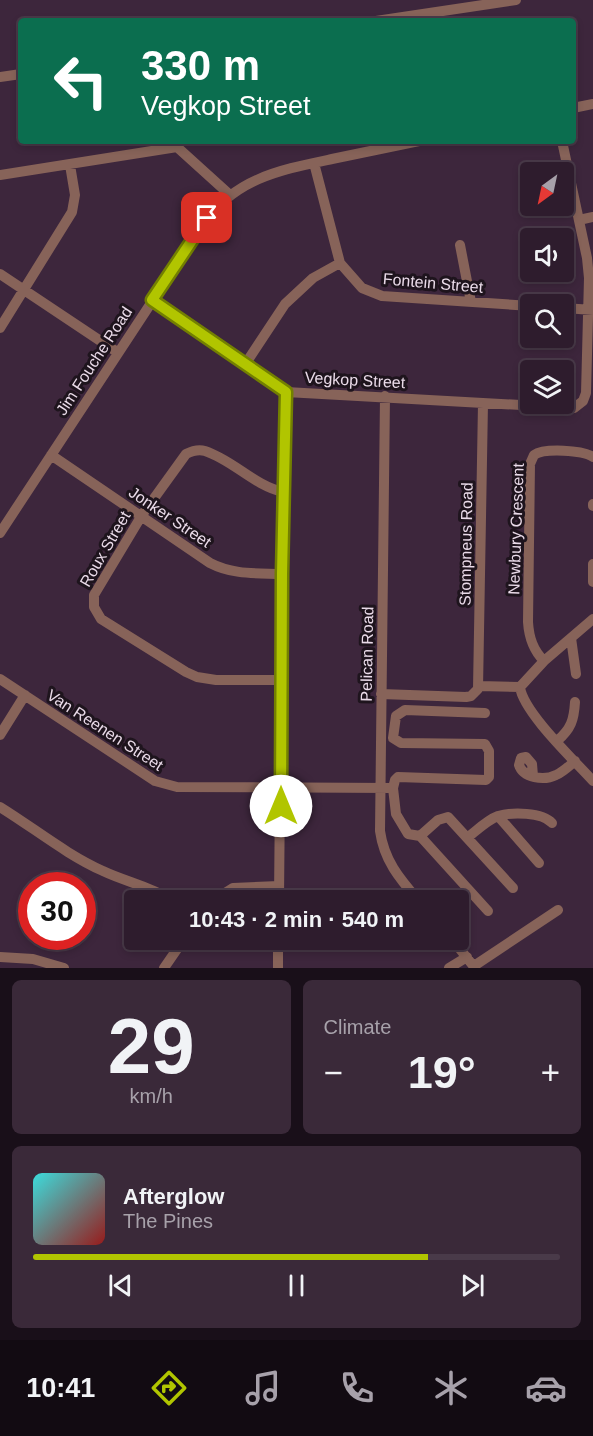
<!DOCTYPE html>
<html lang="en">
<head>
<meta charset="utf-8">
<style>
  body { margin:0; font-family:Arial,sans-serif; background:#3a2939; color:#f1f3f6; height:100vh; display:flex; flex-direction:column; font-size:22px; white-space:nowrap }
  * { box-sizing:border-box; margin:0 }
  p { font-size:20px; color:#a7a1aa }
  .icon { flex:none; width:33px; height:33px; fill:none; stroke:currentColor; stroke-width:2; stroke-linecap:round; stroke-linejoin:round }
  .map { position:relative; height:968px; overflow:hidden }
  .drawer { display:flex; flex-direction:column; gap:12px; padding:12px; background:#190f19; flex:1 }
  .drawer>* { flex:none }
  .top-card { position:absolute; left:18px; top:18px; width:558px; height:126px; border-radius:6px; box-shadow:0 3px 9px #0003,0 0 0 2px #493a49; background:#0b6e4f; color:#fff; overflow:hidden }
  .needle { width:39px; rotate:213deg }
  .tools { position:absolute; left:520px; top:162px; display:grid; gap:12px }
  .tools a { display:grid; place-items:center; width:54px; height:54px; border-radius:6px; background:#2e1c2d; box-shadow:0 3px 9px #0003,0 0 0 2px #493a49; font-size:30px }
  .speed { position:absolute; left:18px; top:872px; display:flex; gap:12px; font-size:30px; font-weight:700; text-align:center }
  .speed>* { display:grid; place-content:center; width:78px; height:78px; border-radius:50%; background:#2e1c2d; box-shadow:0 3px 9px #0003,0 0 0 2px #493a49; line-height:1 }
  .speed .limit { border:9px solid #d22; background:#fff; color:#111 }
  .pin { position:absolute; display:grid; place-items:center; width:51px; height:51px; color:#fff; margin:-26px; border-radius:12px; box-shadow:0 3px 9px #0006 }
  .me { position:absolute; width:66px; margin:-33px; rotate:0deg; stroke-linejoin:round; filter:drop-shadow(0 0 4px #0008) }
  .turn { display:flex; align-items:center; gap:21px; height:126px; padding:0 24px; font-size:27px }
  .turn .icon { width:78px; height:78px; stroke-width:2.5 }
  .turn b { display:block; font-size:42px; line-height:51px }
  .big { font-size:45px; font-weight:600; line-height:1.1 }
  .drawer .card { flex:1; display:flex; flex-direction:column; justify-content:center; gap:9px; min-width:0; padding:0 21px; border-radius:9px; background:#3a2939 }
  .drawer .dial { align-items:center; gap:0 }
  .dial b { font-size:78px; line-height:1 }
  .song { display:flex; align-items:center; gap:18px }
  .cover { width:72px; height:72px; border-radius:9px; background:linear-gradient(135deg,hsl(180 70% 55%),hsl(0 70% 35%)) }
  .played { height:6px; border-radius:3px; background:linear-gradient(90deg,#b1c500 75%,#493a49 75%) }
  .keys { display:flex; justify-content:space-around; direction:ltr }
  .heat { display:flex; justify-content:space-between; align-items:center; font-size:33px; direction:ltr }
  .drawer .tiles { flex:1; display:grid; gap:12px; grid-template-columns:1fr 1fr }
  .card:last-child { grid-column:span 2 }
  .trip { position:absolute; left:124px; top:890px; width:345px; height:60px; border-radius:6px; background:#2e1c2d; box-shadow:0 3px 9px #0003,0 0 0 2px #493a49; font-weight:600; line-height:60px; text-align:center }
  .tabs { display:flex; height:96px; justify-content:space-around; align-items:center; background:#120b12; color:#a7a1aa }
  .tabs .icon { width:42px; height:42px }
  .tabs .selected { color:#b1c500 }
  .tabs b { font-size:27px; color:#f1f3f6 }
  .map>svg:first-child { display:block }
</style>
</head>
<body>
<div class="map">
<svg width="593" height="968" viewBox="0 0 593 968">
  <rect width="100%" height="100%" fill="#3d263c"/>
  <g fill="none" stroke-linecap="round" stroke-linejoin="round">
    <path stroke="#876359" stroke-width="10" d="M376 21 516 0
      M0 77 21 74
      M573 108 593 104
      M314 163 340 263 362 288 382 296 531 306
      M0 175 177 147 230 195
      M579 220 593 217
      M460 245 471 302
      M0 274 117 352
      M152 300 286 392 574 408 583 401 586 393 589 278 587 258 562 141
      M564 308 593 310
      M0 328 72 212 75 195 70 165
      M246 363 285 304 313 278 340 263
      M385 396 380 831C384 860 399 878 418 900
      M51 455 210 563C233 575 256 573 282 574
      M593 504V506
      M0 533 203 224C236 178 280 170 332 159 361 153 390 147 419 141
      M593 564V582
      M571 638 576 674
      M544 661C533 650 529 638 528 622L530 464 534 455C544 448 583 450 593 457
      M0 679 155 781 177 787 393 788 395 780 398 777 486 780 489 777V751L485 744 401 743 393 738 396 716 405 710 485 713
      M281 680H216L197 677 186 672 101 619 94 607V595L142 515 186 454C192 451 198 449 205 451 233 460 253 485 283 492
      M479 686 520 687 544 661 593 619
      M520 687C523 712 575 761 593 781
      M381 694 466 697 471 696 478 689 483 403
      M0 735 25 695
      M557 741C571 729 574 720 575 702
      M533 776 532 764 526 757 521 758 519 765C523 778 544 781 556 775 563 772 569 766 575 761
      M393 788 396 814 408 834 420 836 438 820 448 817 513 888
      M0 807C34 828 67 855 103 871 126 882 150 886 171 900
      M498 816 539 863
      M420 836 488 911
      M467 838C476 831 487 820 498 816 512 812 542 812 552 823
      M214 900 233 888 279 886
      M279 900 282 574 286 392
      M452 939 475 968
      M0 957 33 959 64 968
      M474 966 558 910
      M164 968 184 939
      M278 968V939
      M449 968 467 957"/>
  </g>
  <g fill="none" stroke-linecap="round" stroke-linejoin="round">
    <g stroke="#738000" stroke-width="15">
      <path id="route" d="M207 218 152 300 286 392 282 574 281 806"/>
    </g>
    <use href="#route" stroke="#b1c500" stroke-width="10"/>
  </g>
  <g text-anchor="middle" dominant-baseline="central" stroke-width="6" stroke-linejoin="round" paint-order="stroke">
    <g font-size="16" fill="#eadbe9" stroke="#1e141d">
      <text transform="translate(433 283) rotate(5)">Fontein Street</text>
      <text transform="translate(94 361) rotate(-57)">Jim Fouche Road</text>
      <text transform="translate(355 380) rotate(3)">Vegkop Street</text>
      <text transform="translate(170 517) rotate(34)">Jonker Street</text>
      <text transform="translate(516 529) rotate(-88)">Newbury Crescent</text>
      <text transform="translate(466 544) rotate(-89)">Stompneus Road</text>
      <text transform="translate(105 549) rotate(-60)">Roux Street</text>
      <text transform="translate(367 654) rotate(-89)">Pelican Road</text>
      <text transform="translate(105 730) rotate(33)">Van Reenen Street</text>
    </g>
  </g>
</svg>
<div class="tools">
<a><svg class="needle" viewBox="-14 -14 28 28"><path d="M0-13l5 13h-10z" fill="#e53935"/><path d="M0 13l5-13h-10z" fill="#a7a1aa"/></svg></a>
<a><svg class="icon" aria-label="sound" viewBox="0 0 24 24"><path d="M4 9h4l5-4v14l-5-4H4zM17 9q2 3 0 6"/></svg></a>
<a><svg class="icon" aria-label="search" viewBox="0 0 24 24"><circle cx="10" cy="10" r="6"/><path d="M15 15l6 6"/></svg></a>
<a><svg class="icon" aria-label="layers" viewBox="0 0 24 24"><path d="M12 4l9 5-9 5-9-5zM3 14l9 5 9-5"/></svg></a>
</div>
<div class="speed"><div class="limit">30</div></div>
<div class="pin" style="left:207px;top:218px;background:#d93025"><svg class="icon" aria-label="arrive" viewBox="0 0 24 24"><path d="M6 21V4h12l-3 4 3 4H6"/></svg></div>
<svg class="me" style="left:281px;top:806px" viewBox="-20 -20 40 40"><circle r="19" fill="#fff"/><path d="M0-13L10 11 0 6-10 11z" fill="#b1c500"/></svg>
<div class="trip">10:43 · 2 min · 540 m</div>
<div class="top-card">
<div class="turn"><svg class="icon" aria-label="left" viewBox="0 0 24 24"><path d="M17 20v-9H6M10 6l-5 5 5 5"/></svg><div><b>330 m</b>Vegkop Street</div></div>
</div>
</div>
<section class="drawer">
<div class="tiles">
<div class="card dial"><b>29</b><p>km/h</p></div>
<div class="card"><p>Climate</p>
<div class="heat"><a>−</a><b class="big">19°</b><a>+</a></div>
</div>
<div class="card">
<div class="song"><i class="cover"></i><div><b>Afterglow</b><p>The Pines</p></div></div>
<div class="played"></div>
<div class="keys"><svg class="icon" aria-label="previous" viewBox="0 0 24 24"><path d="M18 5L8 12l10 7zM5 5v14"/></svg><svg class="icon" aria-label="pause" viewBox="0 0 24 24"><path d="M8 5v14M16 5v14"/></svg><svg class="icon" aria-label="next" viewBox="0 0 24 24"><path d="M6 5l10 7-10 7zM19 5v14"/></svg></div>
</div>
</div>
</section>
<nav class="tabs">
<b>10:41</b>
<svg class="icon selected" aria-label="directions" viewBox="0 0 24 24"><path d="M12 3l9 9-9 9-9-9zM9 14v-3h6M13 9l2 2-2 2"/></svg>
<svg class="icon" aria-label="music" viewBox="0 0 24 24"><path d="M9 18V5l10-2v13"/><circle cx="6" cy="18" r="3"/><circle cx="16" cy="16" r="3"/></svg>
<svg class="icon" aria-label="phone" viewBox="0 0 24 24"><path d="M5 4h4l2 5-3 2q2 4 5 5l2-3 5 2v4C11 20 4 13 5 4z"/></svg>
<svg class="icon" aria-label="climate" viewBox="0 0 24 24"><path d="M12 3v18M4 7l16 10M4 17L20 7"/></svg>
<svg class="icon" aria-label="car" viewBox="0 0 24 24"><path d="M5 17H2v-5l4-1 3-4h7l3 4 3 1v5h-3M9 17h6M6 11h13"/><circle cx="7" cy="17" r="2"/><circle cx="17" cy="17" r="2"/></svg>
</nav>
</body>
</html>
